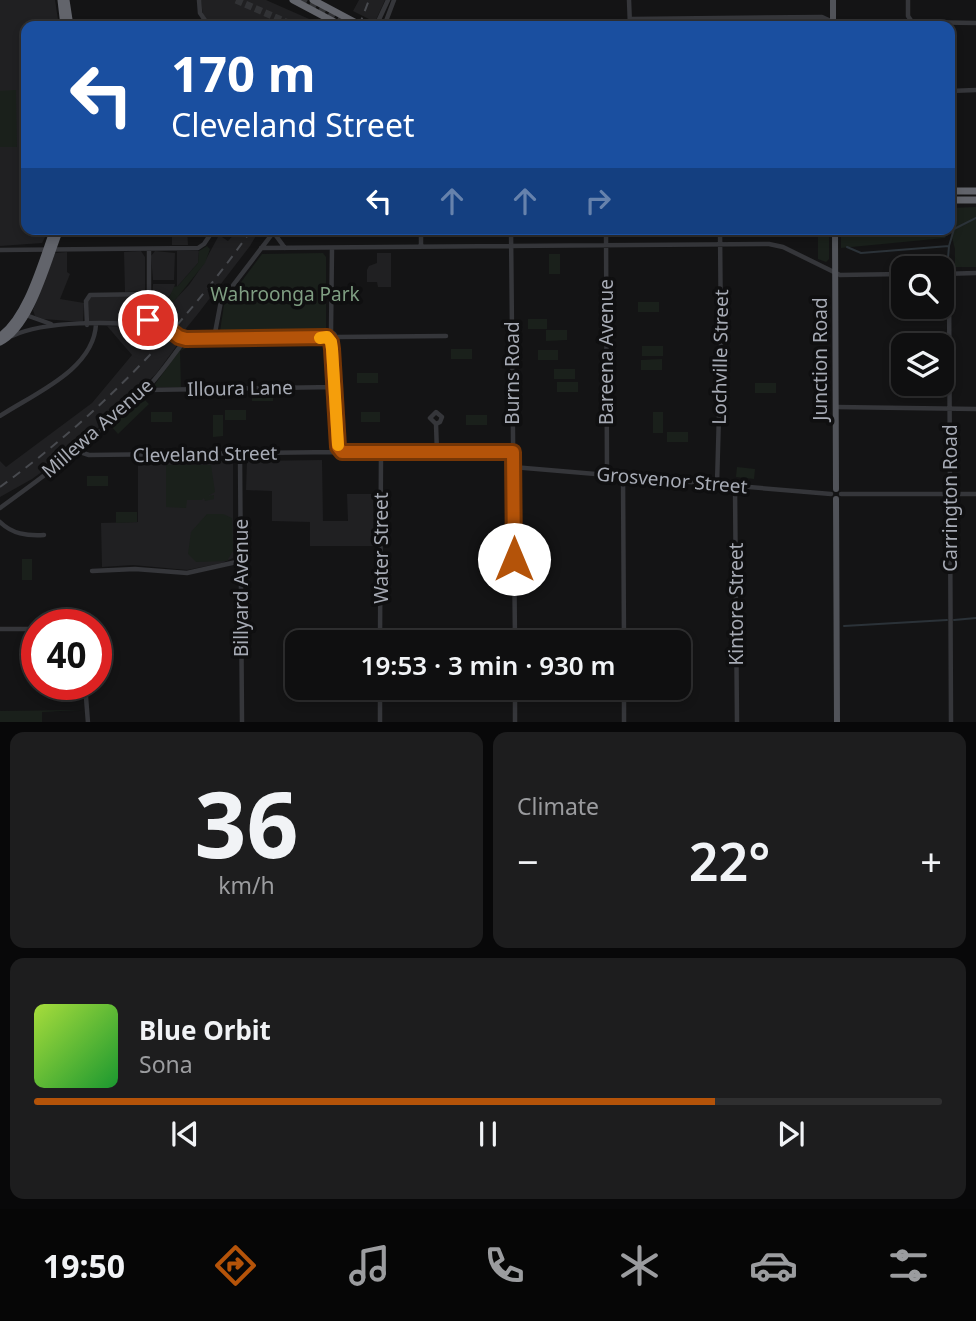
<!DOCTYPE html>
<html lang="en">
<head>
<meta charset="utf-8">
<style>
  body { margin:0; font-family:"Noto Sans",sans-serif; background:#1d1d1e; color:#f1f3f6; height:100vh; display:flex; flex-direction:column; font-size:26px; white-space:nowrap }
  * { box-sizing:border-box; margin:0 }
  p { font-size:23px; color:#9b9c9f }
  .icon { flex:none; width:38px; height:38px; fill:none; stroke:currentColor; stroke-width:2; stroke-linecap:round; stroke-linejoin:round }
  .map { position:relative; height:722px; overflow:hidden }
  .drawer { display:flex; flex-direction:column; gap:10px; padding:10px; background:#080809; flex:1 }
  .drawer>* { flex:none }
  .banner { position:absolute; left:21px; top:21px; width:934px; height:214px; border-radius:14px; box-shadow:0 4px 10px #0003,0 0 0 2px #2f2f30; background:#1a4fa0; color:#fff; overflow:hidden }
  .buttons { position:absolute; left:891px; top:256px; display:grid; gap:14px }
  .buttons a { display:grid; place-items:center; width:63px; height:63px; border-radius:14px; background:#0f0f10; box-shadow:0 4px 10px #0003,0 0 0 2px #2f2f30; font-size:35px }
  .speed { position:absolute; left:21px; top:609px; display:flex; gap:14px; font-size:35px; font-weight:700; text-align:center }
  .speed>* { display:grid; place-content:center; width:91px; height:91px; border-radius:50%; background:#0f0f10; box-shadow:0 4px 10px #0003,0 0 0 2px #2f2f30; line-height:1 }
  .speed .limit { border:10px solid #d22; background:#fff; color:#111 }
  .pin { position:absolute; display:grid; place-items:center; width:60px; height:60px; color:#fff; margin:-30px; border:4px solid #fff; border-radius:50%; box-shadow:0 2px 7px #0007 }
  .me { position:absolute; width:77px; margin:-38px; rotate:0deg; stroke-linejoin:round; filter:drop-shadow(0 0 5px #0008) }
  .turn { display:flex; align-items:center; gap:24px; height:147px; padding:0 35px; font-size:32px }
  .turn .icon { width:91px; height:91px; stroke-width:2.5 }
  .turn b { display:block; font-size:49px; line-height:60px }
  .lanes { display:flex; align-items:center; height:66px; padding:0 35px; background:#0003; justify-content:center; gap:35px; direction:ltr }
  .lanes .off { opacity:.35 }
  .big { font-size:52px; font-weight:600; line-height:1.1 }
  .drawer .tile { flex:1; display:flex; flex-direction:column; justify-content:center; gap:10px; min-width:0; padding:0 24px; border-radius:14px; background:#1d1d1e }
  .drawer .dial { align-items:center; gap:0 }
  .dial b { font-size:91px; line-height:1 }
  .song { display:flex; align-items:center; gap:21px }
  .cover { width:84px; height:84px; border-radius:10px; background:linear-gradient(135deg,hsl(80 70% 55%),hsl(130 70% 35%)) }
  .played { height:7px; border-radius:4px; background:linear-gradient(90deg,#b45309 75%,#2f2f30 75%) }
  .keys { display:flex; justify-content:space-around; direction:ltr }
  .heat { display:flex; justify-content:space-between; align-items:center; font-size:38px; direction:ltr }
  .drawer .tiles { flex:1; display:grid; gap:10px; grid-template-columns:1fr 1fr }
  .tile:last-child { grid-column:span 2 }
  .trip { position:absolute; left:285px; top:630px; width:406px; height:70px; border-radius:14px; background:#0f0f10; box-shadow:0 4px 10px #0003,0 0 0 2px #2f2f30; font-weight:600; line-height:70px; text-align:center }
  .dock { display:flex; height:112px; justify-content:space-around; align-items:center; background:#060606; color:#9b9c9f }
  .dock .icon { width:49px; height:49px }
  .dock .current { color:#b45309 }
  .dock b { font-size:32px; color:#f1f3f6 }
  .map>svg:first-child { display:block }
</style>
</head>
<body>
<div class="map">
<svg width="976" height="723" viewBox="0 0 976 723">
  <rect width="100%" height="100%" fill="#141415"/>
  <path fill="#202022" d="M0 0H55L59 26H26V229H49L42 243 0 246Z
    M201 0H266L325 26H211L203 16Z
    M359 0H385L375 22 353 11Z
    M172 229H187L188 245H172Z
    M239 229H260L250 246 197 315 183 332 180 330 173 336 178 344 156 374 83 442 32 479 0 497V461L6 467 92 403 132 355 107 326 152 328 153 332 165 318V310L189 285 204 263 219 235 228 241Z
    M141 251 145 257V291L125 292 124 252Z
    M155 251 175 253 174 280H153L151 256Z
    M177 251H199L198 263 177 287Z
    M67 252V272L70 274 60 299 84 303 83 322 43 319 35 316 33 310 55 253Z
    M377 253H391V287H378L377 282H367V270L369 266 377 263Z
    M153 284H175L173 292 157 309 152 302Z
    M144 295 147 302 144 319 107 322 88 321 87 300 89 297Z
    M138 460 233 461V558L222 563 187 570 133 565 102 567 101 523 138 522Z
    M322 460 323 521H348L347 494H373L374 546H310V522L272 521V491L246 490 247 461Z"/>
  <path fill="#1a201b" d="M16 90 17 147H0V91Z
    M976 207V267H955V249L950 230 945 238 841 248V229H950V208Z
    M818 229H829V259L826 262 818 259Z
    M207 246 210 249 205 263 171 305 168 300 174 287 178 286 198 263 199 251Z
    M323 253 326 257V330L322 333 220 331 224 305 262 254Z
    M549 254H560V274H549Z
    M638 302H659V312H638Z
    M528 319H547V329H528Z
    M546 330H567V340L546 341Z
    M187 345 188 347 180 351 181 387H153L179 351Z
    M642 346H663V356H642Z
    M451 349H472V359H451Z
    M538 350H558V360H538Z
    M662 359V370H641V360Z
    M554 369H575V379H554Z
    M357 373H378V383H357Z
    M557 382H578V392H557Z
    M755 383H776V393H755Z
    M252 391H273V401H252Z
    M142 397 149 404 118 434 111 426Z
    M225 410H246V420H225Z
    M151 412H172V422H151Z
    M361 412H380V422H361Z
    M653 412H663V433H653Z
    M213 415H223V436L213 437Z
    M466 415H487V425H466Z
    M667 432H688V442H667Z
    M166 465H211L215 492 208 496 214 495V499L205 501 204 498 202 500H187L186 508 166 507Z
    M737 467 755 469 754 479 736 477Z
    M87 476H108V486H87Z
    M116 512H137V522L116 523Z
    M207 514H223L232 518 233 551 227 561 196 562 188 554 191 532Z
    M22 559H32V580H22Z
    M81 710 42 712V722H0V711Z"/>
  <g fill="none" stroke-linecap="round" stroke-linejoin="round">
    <path stroke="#2b3238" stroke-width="2" d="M847 247 861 253 949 246
      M948 258 949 246 954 229 976 218
      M954 620 976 618
      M844 626 947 620"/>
    <path stroke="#313235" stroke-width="7" stroke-dasharray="7 3.5" stroke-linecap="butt" d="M236 0 295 26
      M300 0 347 22"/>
    <path stroke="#35363a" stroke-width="4.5" d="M199 0 200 13 209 26
      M629 0 630 26
      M908 0V16L912 22 976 23
      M630 19 822 17 833 22
      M376 26 388 0
      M388 26 386 21 394 0
      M950 91 976 90
      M421 229V246
      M511 229 515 642
      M606 229 607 475
      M274 233 285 248
      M261 248 769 244 783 247 840 275 903 274
      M149 249V317
      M0 250 198 248 204 244 214 229
      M942 274 976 273
      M949 274 951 723
      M23 314 51 324
      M148 320a5 5 0 1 1 10 0a5 5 0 1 1-10 0Z
      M87 325 86 301 90 295 150 294
      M331 332 332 248
      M326.5 337a4.5 4.5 0 1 1 9 0a4.5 4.5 0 1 1-9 0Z
      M12 336C46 320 112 322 150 325
      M336 337 446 336
      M184 338 326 337
      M214 338 221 301 276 229
      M331 342 336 394 338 447
      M145 390 335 387
      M836 407 976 409
      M0 416C33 394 94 370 96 324
      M436 424 440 422 442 417 436 412 430 418 436 424 437 453
      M77 451 89 455 335 452 338 455 342 451 338 447 335 452
      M342 452H513
      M240 454 242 723
      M513 467 831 494
      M623 476 624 642
      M717 484 721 344 720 229
      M735 486 737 723
      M841 494H976
      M0 508C51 471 101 434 146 389 161 374 173 355 186 339
      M0 522C12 534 27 536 44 535
      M92 571 135 569 187 573 241 561
      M0 629H37
      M380 642 381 453
      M85 684 88 723
      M515 688V723
      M624 688V723
      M380 723V688"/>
    <path stroke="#515359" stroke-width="6" d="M833 26V0
      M835 229 836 489
      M836 499 837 723"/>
    <path stroke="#62646b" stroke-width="7" d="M61 0 64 26
      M66 0 70 26
      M293 0 342 26
      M313 0 362 26
      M950 191H976
      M950 200H976
      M0 336C27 318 42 261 54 229
      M0 342C31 327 47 262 60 229"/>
    <path stroke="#484a4f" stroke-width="2" stroke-dasharray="9 7" stroke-linecap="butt" d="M359 26 369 0
      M0 487C99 415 182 329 252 229"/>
    <path stroke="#35363a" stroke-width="4.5" d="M165 325 179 337"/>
  </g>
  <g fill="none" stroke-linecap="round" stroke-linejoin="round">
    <g stroke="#753606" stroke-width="18">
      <path id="route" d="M148 320 153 326 158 321 179 337 186 339 327 337 331 342 332 349 338 447 342 452H513L514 559"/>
    </g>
    <use href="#route" stroke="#b45309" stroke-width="12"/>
    <path stroke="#f59e0b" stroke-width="12" d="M320 338 327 337 331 342 332 349 338 445"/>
  </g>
  <g text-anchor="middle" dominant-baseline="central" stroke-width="7" stroke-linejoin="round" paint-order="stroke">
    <g font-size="19" fill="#7f9e82" stroke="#0f0f10">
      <text x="285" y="294">Wahroonga Park</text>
    </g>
    <g font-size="19" fill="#a7abb5" stroke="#0f0f10">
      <text transform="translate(606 352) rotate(-90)">Bareena Avenue</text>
      <text transform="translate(720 357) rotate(-89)">Lochville Street</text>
      <text transform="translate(820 359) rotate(-90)">Junction Road</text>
      <text transform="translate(512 373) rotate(-90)">Burns Road</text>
      <text transform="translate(240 388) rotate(-1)">Illoura Lane</text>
      <text transform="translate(97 428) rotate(-41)">Millewa Avenue</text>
      <text transform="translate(205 454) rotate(-1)">Cleveland Street</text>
      <text transform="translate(672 480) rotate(5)">Grosvenor Street</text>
      <text transform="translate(950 498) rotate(-90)">Carrington Road</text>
      <text transform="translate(381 548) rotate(-90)">Water Street</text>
      <text transform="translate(241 588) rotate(-90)">Billyard Avenue</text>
      <text transform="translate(736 604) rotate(-90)">Kintore Street</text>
    </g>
  </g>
</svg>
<div class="buttons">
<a><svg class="icon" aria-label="search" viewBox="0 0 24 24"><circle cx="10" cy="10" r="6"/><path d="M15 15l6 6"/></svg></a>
<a><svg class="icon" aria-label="layers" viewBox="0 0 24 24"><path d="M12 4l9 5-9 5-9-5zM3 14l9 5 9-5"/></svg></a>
</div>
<div class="speed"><div class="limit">40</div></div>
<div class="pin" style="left:148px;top:320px;background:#d93025"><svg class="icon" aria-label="arrive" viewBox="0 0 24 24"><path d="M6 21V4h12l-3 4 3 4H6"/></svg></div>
<svg class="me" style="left:514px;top:559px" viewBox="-20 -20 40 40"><circle r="19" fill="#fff"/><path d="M0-13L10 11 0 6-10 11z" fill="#b45309"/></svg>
<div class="trip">19:53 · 3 min · 930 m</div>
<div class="banner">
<div class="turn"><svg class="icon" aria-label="left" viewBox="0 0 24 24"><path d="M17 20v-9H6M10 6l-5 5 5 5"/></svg><div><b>170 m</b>Cleveland Street</div></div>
<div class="lanes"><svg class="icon" aria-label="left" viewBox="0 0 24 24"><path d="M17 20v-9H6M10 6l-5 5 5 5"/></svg><svg class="icon off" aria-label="ahead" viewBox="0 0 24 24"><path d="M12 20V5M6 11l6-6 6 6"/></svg><svg class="icon off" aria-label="ahead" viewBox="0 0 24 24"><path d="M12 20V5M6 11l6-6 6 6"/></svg><svg class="icon off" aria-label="right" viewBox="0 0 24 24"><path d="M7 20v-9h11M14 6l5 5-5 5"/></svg></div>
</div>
</div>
<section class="drawer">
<div class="tiles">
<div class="tile dial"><b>36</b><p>km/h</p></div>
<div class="tile"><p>Climate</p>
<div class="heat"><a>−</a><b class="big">22°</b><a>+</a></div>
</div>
<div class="tile">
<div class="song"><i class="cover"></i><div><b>Blue Orbit</b><p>Sona</p></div></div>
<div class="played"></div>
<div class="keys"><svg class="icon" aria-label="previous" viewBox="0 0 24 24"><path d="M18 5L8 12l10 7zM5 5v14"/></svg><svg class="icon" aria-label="pause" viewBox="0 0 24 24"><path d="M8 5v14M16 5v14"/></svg><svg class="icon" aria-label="next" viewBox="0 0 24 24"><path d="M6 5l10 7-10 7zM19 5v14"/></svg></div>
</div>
</div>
</section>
<nav class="dock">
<b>19:50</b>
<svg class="icon current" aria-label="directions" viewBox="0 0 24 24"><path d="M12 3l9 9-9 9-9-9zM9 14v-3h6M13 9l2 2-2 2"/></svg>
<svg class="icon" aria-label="music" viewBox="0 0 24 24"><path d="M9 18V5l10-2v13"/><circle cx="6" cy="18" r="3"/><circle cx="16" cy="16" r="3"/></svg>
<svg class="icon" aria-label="phone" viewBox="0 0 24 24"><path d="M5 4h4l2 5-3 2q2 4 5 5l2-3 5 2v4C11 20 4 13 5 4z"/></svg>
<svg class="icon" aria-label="climate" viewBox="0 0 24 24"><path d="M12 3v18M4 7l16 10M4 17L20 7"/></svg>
<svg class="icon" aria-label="car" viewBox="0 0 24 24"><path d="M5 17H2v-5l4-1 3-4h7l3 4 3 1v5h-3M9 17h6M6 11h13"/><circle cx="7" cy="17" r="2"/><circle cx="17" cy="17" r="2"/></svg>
<svg class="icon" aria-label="filters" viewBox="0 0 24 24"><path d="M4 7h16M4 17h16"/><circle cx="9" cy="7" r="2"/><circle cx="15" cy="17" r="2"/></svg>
</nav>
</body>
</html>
